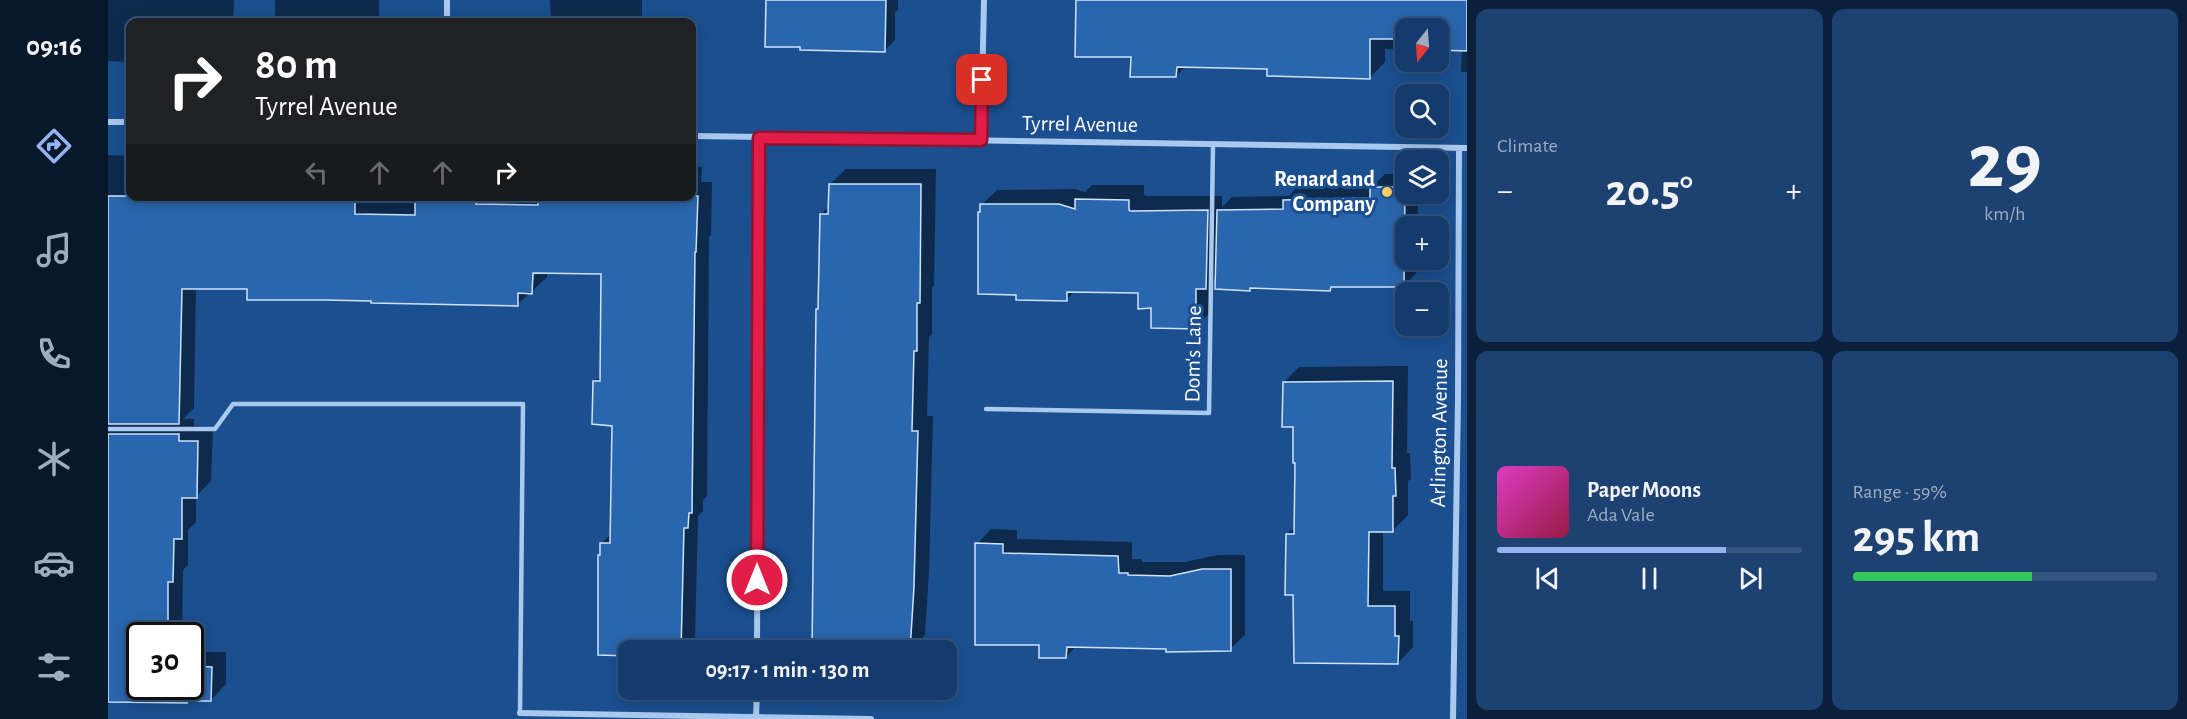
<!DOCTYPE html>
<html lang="en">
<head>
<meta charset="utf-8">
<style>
  body { margin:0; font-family:"Alegreya Sans",sans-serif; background:#1d4271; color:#f1f3f6; height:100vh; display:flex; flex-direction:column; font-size:22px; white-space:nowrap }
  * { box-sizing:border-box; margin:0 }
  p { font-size:20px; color:#9dadc1 }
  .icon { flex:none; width:33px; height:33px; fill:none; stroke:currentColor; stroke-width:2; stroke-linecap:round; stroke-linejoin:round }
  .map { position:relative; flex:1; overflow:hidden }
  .side { display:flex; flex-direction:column; gap:9px; padding:9px; background:#0b203b; width:720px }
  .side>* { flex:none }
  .top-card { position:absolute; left:18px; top:18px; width:570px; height:183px; border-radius:12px; box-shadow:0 3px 15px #0003,0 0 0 2px #33557e; background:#202124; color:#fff; overflow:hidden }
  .needle { width:39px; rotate:197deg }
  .fabs { position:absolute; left:1287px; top:18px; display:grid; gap:12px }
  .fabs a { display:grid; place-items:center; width:54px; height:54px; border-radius:12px; background:#143b6b; box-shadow:0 3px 15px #0003,0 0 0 2px #33557e; font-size:30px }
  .speed { position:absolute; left:18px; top:622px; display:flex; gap:12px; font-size:30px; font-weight:700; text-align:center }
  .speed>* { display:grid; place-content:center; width:78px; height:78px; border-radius:50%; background:#143b6b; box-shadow:0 3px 15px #0003,0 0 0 2px #33557e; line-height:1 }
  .speed .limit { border:3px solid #111; border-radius:9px; background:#fff; color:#111 }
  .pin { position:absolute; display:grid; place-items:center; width:51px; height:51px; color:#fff; margin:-26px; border-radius:12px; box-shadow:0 3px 9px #0006 }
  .me { position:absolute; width:66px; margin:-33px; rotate:0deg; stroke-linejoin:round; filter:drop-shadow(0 0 4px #0008) }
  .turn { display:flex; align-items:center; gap:21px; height:126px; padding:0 30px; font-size:27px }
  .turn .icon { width:78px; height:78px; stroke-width:2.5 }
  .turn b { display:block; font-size:42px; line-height:51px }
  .lanes { display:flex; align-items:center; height:57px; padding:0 30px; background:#0003; justify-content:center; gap:30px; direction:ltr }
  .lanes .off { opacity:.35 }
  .big { font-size:45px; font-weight:700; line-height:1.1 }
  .side .card { flex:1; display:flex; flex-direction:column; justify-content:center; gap:9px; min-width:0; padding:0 21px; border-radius:12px; background:#1d4271 }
  .side .dial { align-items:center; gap:0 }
  .dial b { font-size:78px; line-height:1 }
  .song { display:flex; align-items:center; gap:18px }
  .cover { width:72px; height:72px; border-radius:9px; background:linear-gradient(135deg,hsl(310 70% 55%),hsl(340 70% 35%)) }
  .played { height:6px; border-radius:3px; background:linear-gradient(90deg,#95b2f1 75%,#33557e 75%) }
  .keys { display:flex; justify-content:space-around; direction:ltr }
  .heat { display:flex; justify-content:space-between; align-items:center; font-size:33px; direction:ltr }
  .charge { height:9px; border-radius:4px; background:linear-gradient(90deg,#34c759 59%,#33557e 0) }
  .side .tiles { flex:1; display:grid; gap:9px; grid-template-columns:repeat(2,1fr) }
  .trip { position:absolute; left:510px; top:640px; width:339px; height:60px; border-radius:12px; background:#143b6b; box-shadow:0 3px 15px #0003,0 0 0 2px #33557e; font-weight:700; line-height:60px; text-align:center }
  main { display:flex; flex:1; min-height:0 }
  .tabs { display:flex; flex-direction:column; width:108px; justify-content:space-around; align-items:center; background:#08182b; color:#9dadc1 }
  .tabs .icon { width:42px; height:42px }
  .tabs .active { color:#95b2f1 }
  .tabs b { font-size:27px; color:#f1f3f6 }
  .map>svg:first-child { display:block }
</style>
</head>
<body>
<main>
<nav class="tabs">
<b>09:16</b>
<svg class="icon active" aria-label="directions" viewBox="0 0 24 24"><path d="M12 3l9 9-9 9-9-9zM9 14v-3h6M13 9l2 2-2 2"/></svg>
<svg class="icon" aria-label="music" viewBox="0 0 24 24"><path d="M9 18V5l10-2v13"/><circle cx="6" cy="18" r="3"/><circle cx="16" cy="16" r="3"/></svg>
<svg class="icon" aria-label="phone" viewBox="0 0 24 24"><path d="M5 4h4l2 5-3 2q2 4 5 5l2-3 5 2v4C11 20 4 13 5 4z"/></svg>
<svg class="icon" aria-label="climate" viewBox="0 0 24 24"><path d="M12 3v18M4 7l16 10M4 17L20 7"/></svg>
<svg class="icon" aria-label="car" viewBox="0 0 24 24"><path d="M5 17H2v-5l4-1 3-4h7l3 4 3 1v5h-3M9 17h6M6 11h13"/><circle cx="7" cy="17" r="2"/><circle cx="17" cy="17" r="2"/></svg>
<svg class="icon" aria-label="filters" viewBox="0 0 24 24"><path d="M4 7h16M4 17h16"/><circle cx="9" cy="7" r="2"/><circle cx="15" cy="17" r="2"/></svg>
</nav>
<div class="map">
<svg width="1359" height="719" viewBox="0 0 1359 719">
  <rect width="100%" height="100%" fill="#1b4f8f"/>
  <path fill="#0007" fill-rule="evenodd" d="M0 0H126L125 22H22V62L0 61Z
    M167 0H271V18L266 22H167Z
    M442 0H534V22H439L443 16Z
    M660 0H790V10L787 12V40L776 51Z
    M970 0H1359V72H1353L1354 49 1330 28H1298V49H1277V62L1262 77 1160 68 1078 66 1068 76 1024 56Z
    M0 155 22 156V196H262V200H309L310 196H584V166L594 167 593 182H604L603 235 601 237 599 496 595 500V511L590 516 587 640 576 651H520V654L491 653 493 544 503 534 505 424 486 382 494 375 495 272 439 271V277L410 304 264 299 141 287 88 288 86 408 75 419H86V426L105 427 103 481 88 496V522L80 530V565L75 570 74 633H95V652H118V684L103 700 0 701ZM424 265H427L426 279 423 282ZM32 636H82V687H32Z
    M738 169H828L826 286 824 288V334L821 337 819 416H825L821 571 817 635 801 651H705L709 309 712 307 713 214 722 206V184Z
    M1277 174H1298V194H1310V226H1298V260H1310V271L1296 286H1225L1222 289 1144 287 1141 289 1109 276 1103 282V312L1087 327 1044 307 1031 291 968 290 958 300 909 293 871 212 873 205 889 190 967 189 977 192 984 185H1036V195L1039 196H1114V207L1124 197 1181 196 1190 186 1266 185Z
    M1300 366 1299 453H1302L1303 479 1300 481V515L1285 530H1275V591H1302V621H1305V647L1290 663 1187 594 1179 534 1188 526V462L1186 425 1176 382 1191 367Z
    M883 529 909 530V539L1024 542V559H1034V562H1077L1110 555H1137V635L1122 649 969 645 958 657 932 643 869 544Z"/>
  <path fill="#2a66ad" stroke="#cfe3fa" stroke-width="1.5" d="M658 0H778L777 52 692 50V47H657Z
    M968 0H1359V51L1330 50V28H1298V39H1262V79L1159 76V69L1069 67 1068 77H1022L1023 57H967Z
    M721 184H813L812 303H809V351H806L804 431H810L806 587 802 651H704L708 309H710L712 214H720Z
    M1262 187H1294V196H1297L1296 287H1223L1222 291 1142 288V291L1107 289 1109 210 1175 209V200L1262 198Z
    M0 196H74L76 202H186V196H247V214L307 215V197L369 198 368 204 430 205V196H590L588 252H587L584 513H581L580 528H576L573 651H520V656L490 655V555H492V543H502L504 426 484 424 485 381H492L493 274 425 273 424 294 410 293V306L263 303V301L217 300H139V289H74L71 424H0Z
    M967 199 1021 200V210L1023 211 1100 210 1098 289H1088V329L1043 328V308L1030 309V293L959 292V301L908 300V295L870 294V212H872V204H951L967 209Z
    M1285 381 1284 468H1287L1288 496H1285V532H1261L1260 606H1287V636H1291L1290 664 1186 663 1185 595H1177L1178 534H1186L1187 463H1185V427H1174L1175 382Z
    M0 434H71V441H90L89 498H74V539H66L65 582H60V636H32V687H82V666L104 667 103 701H79V703L0 702Z
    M867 543 895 544V553L1010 556 1011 573H1020V575L1062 576 1094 569H1123V651L1058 652V649L959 647 958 658H931V645H867Z"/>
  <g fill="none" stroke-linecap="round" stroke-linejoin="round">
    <path stroke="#a9c9ee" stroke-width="4.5" d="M878 409 1101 413 1105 145
      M0 429H107L125 404H415L412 713"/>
    <path stroke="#a9c9ee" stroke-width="6" d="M339 22V0
      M0 122H22
      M584 136 1359 148
      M873 139 876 0
      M649 651 651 138
      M412 713 763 719
      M648 718 649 690
      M1345 719 1350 399 1351 148"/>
  </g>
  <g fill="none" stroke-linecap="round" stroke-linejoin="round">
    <g stroke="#92132f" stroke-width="15">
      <path id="route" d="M649 580 651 138 873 140 874 80"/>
    </g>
    <use href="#route" stroke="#e11d48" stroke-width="10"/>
  </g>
  <circle fill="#ffd166" stroke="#1b4f8f" stroke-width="2" cx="1279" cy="192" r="6"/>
  <g text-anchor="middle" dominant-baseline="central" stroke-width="6" stroke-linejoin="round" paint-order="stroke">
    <g font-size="22" fill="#fff" stroke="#1b4f8f">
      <text transform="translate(972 124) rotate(1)">Tyrrel Avenue</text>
      <text transform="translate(1085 354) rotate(-89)">Dom's Lane</text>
      <text transform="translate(1331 433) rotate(-89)">Arlington Avenue</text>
    </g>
    <g font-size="22" font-weight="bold" fill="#fff" stroke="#1b4f8f" text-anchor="end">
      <text x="1267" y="179">Renard and<tspan x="1267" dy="25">Company</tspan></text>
    </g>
  </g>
</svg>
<div class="fabs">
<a><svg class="needle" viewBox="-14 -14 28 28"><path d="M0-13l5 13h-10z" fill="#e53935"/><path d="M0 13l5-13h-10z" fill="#9dadc1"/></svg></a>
<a><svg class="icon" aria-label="search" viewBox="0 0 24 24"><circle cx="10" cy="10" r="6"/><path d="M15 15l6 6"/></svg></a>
<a><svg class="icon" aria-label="layers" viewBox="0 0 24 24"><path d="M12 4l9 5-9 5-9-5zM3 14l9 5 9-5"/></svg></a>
<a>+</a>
<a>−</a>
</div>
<div class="speed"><div class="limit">30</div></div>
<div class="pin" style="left:874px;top:80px;background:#d93025"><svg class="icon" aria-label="arrive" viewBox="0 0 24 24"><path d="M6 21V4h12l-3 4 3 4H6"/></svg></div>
<svg class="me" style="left:649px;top:580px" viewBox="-20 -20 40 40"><circle r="17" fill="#e11d48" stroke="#fff" stroke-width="3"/><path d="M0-11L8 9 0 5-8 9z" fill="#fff"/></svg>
<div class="trip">09:17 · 1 min · 130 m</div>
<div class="top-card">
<div class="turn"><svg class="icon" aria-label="right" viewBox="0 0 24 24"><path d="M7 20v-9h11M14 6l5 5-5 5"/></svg><div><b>80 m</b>Tyrrel Avenue</div></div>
<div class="lanes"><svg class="icon off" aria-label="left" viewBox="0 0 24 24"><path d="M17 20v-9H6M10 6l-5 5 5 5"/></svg><svg class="icon off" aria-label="ahead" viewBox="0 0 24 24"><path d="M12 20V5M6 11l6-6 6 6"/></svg><svg class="icon off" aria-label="ahead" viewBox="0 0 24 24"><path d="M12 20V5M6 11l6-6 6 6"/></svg><svg class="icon" aria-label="right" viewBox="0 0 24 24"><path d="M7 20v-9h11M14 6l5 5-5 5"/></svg></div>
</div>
</div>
<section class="side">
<div class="tiles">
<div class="card"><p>Climate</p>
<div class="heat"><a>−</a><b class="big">20.5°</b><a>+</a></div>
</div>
<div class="card dial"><b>29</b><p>km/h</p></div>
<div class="card">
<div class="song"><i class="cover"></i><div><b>Paper Moons</b><p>Ada Vale</p></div></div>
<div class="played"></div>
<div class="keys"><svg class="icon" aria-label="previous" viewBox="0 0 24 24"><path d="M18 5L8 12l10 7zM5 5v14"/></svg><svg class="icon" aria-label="pause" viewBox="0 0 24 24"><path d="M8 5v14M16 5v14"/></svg><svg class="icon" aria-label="next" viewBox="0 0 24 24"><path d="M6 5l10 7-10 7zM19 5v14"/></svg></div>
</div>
<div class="card"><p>Range · 59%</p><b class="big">295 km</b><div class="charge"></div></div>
</div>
</section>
</main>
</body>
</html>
